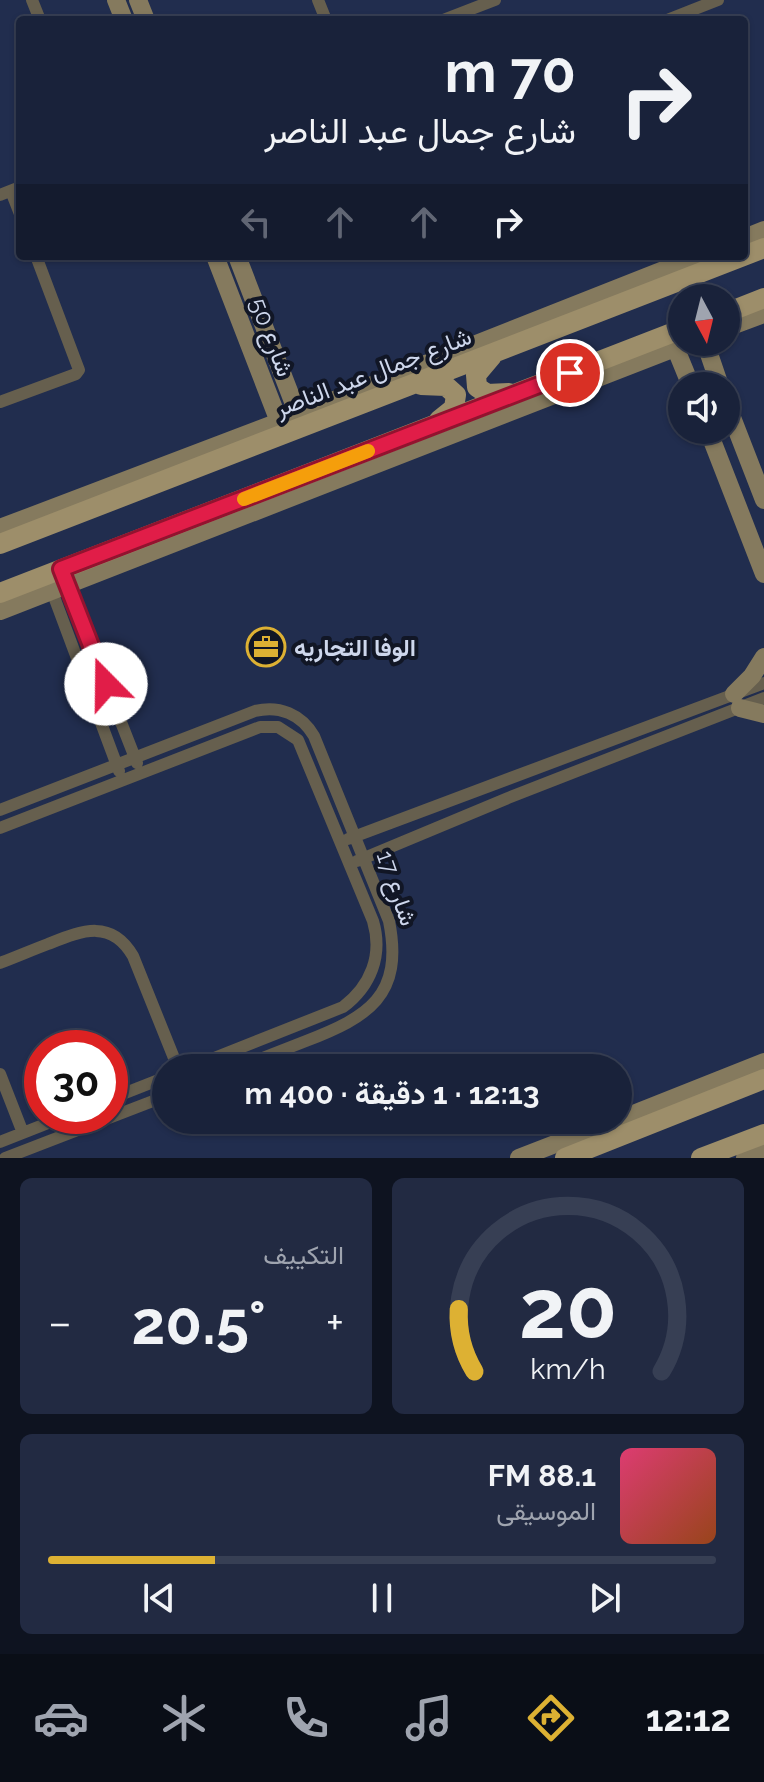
<!DOCTYPE html>
<html lang="ar">
<head>
<meta charset="utf-8">
<style>
  body { margin:0; font-family:Raleway,Vazirmatn,sans-serif; background:#222a42; color:#f1f3f6; direction:rtl; height:100vh; display:flex; flex-direction:column; font-size:30px; white-space:nowrap }
  * { box-sizing:border-box; margin:0 }
  p { font-size:26px; color:#9fa4af }
  .icon { flex:none; width:44px; height:44px; fill:none; stroke:currentColor; stroke-width:2; stroke-linecap:round; stroke-linejoin:round }
  .map { position:relative; height:1158px; overflow:hidden; direction:ltr }
  .drawer { display:flex; flex-direction:column; gap:20px; padding:20px; background:#0e1320; flex:1 }
  .drawer>* { flex:none }
  .guide { position:absolute; left:16px; top:16px; width:732px; height:244px; border-radius:8px; box-shadow:0 2px 6px #0004,0 0 0 2px #373f54; direction:rtl; background:#19223a; color:#f1f3f6; overflow:hidden }
  .needle { width:52px; rotate:173deg }
  .controls { position:absolute; left:668px; top:284px; display:grid; gap:16px }
  .controls a { display:grid; place-items:center; width:72px; height:72px; border-radius:50%; background:#19223a; box-shadow:0 2px 6px #0004,0 0 0 2px #373f54; font-size:40px }
  .speed { position:absolute; left:24px; top:1030px; display:flex; gap:16px; font-size:40px; font-weight:700; text-align:center }
  .speed>* { display:grid; place-content:center; width:104px; height:104px; border-radius:50%; background:#19223a; box-shadow:0 2px 6px #0004,0 0 0 2px #373f54; line-height:1 }
  .speed .limit { border:12px solid #d22; background:#fff; color:#111 }
  .pin { position:absolute; display:grid; place-items:center; width:68px; height:68px; color:#fff; margin:-34px; border:4px solid #fff; border-radius:50%; box-shadow:0 2px 8px #0007 }
  .me { position:absolute; width:88px; margin:-44px; rotate:338deg; stroke-linejoin:round; filter:drop-shadow(0 0 6px #0008) }
  .turn { display:flex; align-items:center; gap:28px; height:168px; padding:0 40px; font-size:36px }
  .turn .icon { width:104px; height:104px; stroke-width:2.5 }
  .turn b { display:block; font-size:56px; line-height:68px }
  .lanes { display:flex; align-items:center; height:76px; padding:0 40px; background:#0003; justify-content:center; gap:40px; direction:ltr }
  .lanes .off { opacity:.35 }
  .big { font-size:60px; font-weight:700; line-height:1.1 }
  .drawer .widget { flex:1; display:flex; flex-direction:column; justify-content:center; gap:12px; min-width:0; padding:0 28px; border-radius:12px; background:#222a42 }
  .drawer .dial { align-items:center; gap:0 }
  .dial svg { height:208px; overflow:visible; fill:none; stroke:#373f54; stroke-width:7; stroke-linecap:round; text-anchor:middle }
  .dial text { fill:#f1f3f6; stroke:none }
  .song { display:flex; align-items:center; gap:24px }
  .cover { width:96px; height:96px; border-radius:12px; background:linear-gradient(135deg,hsl(340 70% 55%),hsl(20 70% 35%)) }
  .played { height:8px; border-radius:4px; background:linear-gradient(90deg,#ddb133 25%,#373f54 25%) }
  .keys { display:flex; justify-content:space-around; direction:ltr }
  .heat { display:flex; justify-content:space-between; align-items:center; font-size:44px; direction:ltr }
  .drawer .tiles { flex:1; display:grid; gap:20px; grid-template-columns:1fr 1fr }
  .widget:last-child { grid-column:span 2 }
  .trip { position:absolute; left:152px; top:1054px; width:480px; height:80px; border-radius:40px; background:#19223a; box-shadow:0 2px 6px #0004,0 0 0 2px #373f54; font-weight:700; line-height:80px; text-align:center; direction:rtl }
  .menu { display:flex; height:128px; justify-content:space-around; align-items:center; background:#0a0e17; color:#9fa4af }
  .menu .icon { width:56px; height:56px }
  .menu .current { color:#ddb133 }
  .menu b { font-size:36px; color:#f1f3f6 }
  .map>svg:first-child { display:block }
</style>
</head>
<body>
<div class="map">
<svg width="764" height="1158" viewBox="0 0 764 1158">
  <rect width="100%" height="100%" fill="#212d4e"/>
  <g fill="none" stroke-linecap="round" stroke-linejoin="round">
    <path stroke="#665f4e" stroke-width="12" d="M32 0 40 20
      M318 0 326 20
      M443 20 495 0
      M667 20 718 0
      M11 191 20 214
      M0 195 20 187
      M0 402 76 374 79 370 36 256
      M65 579 137 763
      M50 586 119 771
      M0 810 255 711C279 705 301 714 314 736L389 921C404 996 368 1017 306 1041 283 1050 260 1059 237 1068
      M0 828 260 727H278L298 740 373 921C383 955 371 986 343 1007L189 1068
      M348 839 764 683
      M357 861 508 798 764 698
      M0 963C16 957 32 950 48 944 81 931 111 918 133 956L178 1068
      M0 1074 23 1133
      M110 1099 166 1077
      M0 1142 66 1116
      M5 1158 166 1096"/>
    <path stroke="#857a5e" stroke-width="18" d="M116 0 124 20
      M138 0 146 20
      M744 238 764 230
      M215 256 283 432
      M237 256 302 425
      M726 328 764 314
      M671 337 691 386
      M705 342 720 386
      M726 402 764 500
      M708 430 764 574
      M0 528 279 422 699 256
      M0 611 690 342
      M734 694 752 676 764 657
      M740 708 764 714
      M618 1120 764 1062
      M519 1158 617 1120
      M745 1158 764 1151"/>
    <path stroke="#9d8e6a" stroke-width="20" d="M726 313 764 298
      M492 356 476 375 477 387 487 394 509 393
      M421 385 446 386 456 395 454 408 439 420
      M0 544 764 248
      M0 593 682 329
      M565 1158 764 1079
      M701 1158 764 1134"/>
  </g>
  <g fill="none" stroke-linecap="round" stroke-linejoin="round">
    <g stroke="#92132f" stroke-width="20">
      <path id="route" d="M106 684 61 569 570 373"/>
    </g>
    <use href="#route" stroke="#e11d48" stroke-width="14"/>
    <path stroke="#f59e0b" stroke-width="14" d="M244 499 368 451"/>
  </g>
  <defs>
    <g id="office-ring" transform="scale(2)"><circle r="9.5" fill="#111625" stroke="#ddb133" stroke-width="1.5"/><path d="M-6-3h4V-5.5h4V-3h4V5H-6ZM-1-4.5V-3h2v-1.5ZM-6 0V1H6V0Z" fill="#ddb133"/></g>
  </defs>
  <g fill-rule="evenodd">
    <use href="#office-ring" x="266" y="647"/>
  </g>
  <g text-anchor="middle" dominant-baseline="central" stroke-width="8" stroke-linejoin="round" paint-order="stroke">
    <g font-size="24" fill="#ced7ec" stroke="#111625">
      <text transform="translate(272 337) rotate(69)">شارع 50</text>
      <text transform="translate(373 372) rotate(-21)">شارع جمال عبد الناصر</text>
      <text transform="translate(397 888) rotate(71)">شارع 17</text>
    </g>
    <g font-size="24" font-weight="bold" fill="#ced7ec" stroke="#111625" text-anchor="start">
      <text x="294" y="647">الوفا التجاريه</text>
    </g>
  </g>
</svg>
<div class="controls">
<a><svg class="needle" viewBox="-14 -14 28 28"><path d="M0-13l5 13h-10z" fill="#e53935"/><path d="M0 13l5-13h-10z" fill="#9fa4af"/></svg></a>
<a><svg class="icon" aria-label="sound" viewBox="0 0 24 24"><path d="M4 9h4l5-4v14l-5-4H4zM17 9q2 3 0 6"/></svg></a>
</div>
<div class="speed"><div class="limit">30</div></div>
<div class="pin" style="left:570px;top:373px;background:#d93025"><svg class="icon" aria-label="arrive" viewBox="0 0 24 24"><path d="M6 21V4h12l-3 4 3 4H6"/></svg></div>
<svg class="me" style="left:106px;top:684px" viewBox="-20 -20 40 40"><circle r="19" fill="#fff"/><path d="M0-13L10 11 0 6-10 11z" fill="#e11d48"/></svg>
<div class="trip">12:13 · 1 دقيقة · 400 m</div>
<div class="guide">
<div class="turn"><svg class="icon" aria-label="right" viewBox="0 0 24 24"><path d="M7 20v-9h11M14 6l5 5-5 5"/></svg><div><b>70 m</b>شارع جمال عبد الناصر</div></div>
<div class="lanes"><svg class="icon off" aria-label="left" viewBox="0 0 24 24"><path d="M17 20v-9H6M10 6l-5 5 5 5"/></svg><svg class="icon off" aria-label="ahead" viewBox="0 0 24 24"><path d="M12 20V5M6 11l6-6 6 6"/></svg><svg class="icon off" aria-label="ahead" viewBox="0 0 24 24"><path d="M12 20V5M6 11l6-6 6 6"/></svg><svg class="icon" aria-label="right" viewBox="0 0 24 24"><path d="M7 20v-9h11M14 6l5 5-5 5"/></svg></div>
</div>
</div>
<section class="drawer">
<div class="tiles">
<div class="widget dial"><svg viewBox="0 0 100 80">
<path d="M14 69A42 42 0 1 1 86 69"/>
<path d="M14 69A42 42 0 0 1 8 45" stroke="#ddb133"/>
<text x="50" y="56" font-size="32" font-weight="700">20</text>
<text x="50" y="72" font-size="11">km/h</text>
</svg></div>
<div class="widget"><p>التكييف</p>
<div class="heat"><a>−</a><b class="big">20.5°</b><a>+</a></div>
</div>
<div class="widget">
<div class="song"><i class="cover"></i><div><b>88.1 FM</b><p>الموسيقى</p></div></div>
<div class="played"></div>
<div class="keys"><svg class="icon" aria-label="previous" viewBox="0 0 24 24"><path d="M18 5L8 12l10 7zM5 5v14"/></svg><svg class="icon" aria-label="pause" viewBox="0 0 24 24"><path d="M8 5v14M16 5v14"/></svg><svg class="icon" aria-label="next" viewBox="0 0 24 24"><path d="M6 5l10 7-10 7zM19 5v14"/></svg></div>
</div>
</div>
</section>
<nav class="menu">
<b>12:12</b>
<svg class="icon current" aria-label="directions" viewBox="0 0 24 24"><path d="M12 3l9 9-9 9-9-9zM9 14v-3h6M13 9l2 2-2 2"/></svg>
<svg class="icon" aria-label="music" viewBox="0 0 24 24"><path d="M9 18V5l10-2v13"/><circle cx="6" cy="18" r="3"/><circle cx="16" cy="16" r="3"/></svg>
<svg class="icon" aria-label="phone" viewBox="0 0 24 24"><path d="M5 4h4l2 5-3 2q2 4 5 5l2-3 5 2v4C11 20 4 13 5 4z"/></svg>
<svg class="icon" aria-label="climate" viewBox="0 0 24 24"><path d="M12 3v18M4 7l16 10M4 17L20 7"/></svg>
<svg class="icon" aria-label="car" viewBox="0 0 24 24"><path d="M5 17H2v-5l4-1 3-4h7l3 4 3 1v5h-3M9 17h6M6 11h13"/><circle cx="7" cy="17" r="2"/><circle cx="17" cy="17" r="2"/></svg>
</nav>
</body>
</html>
